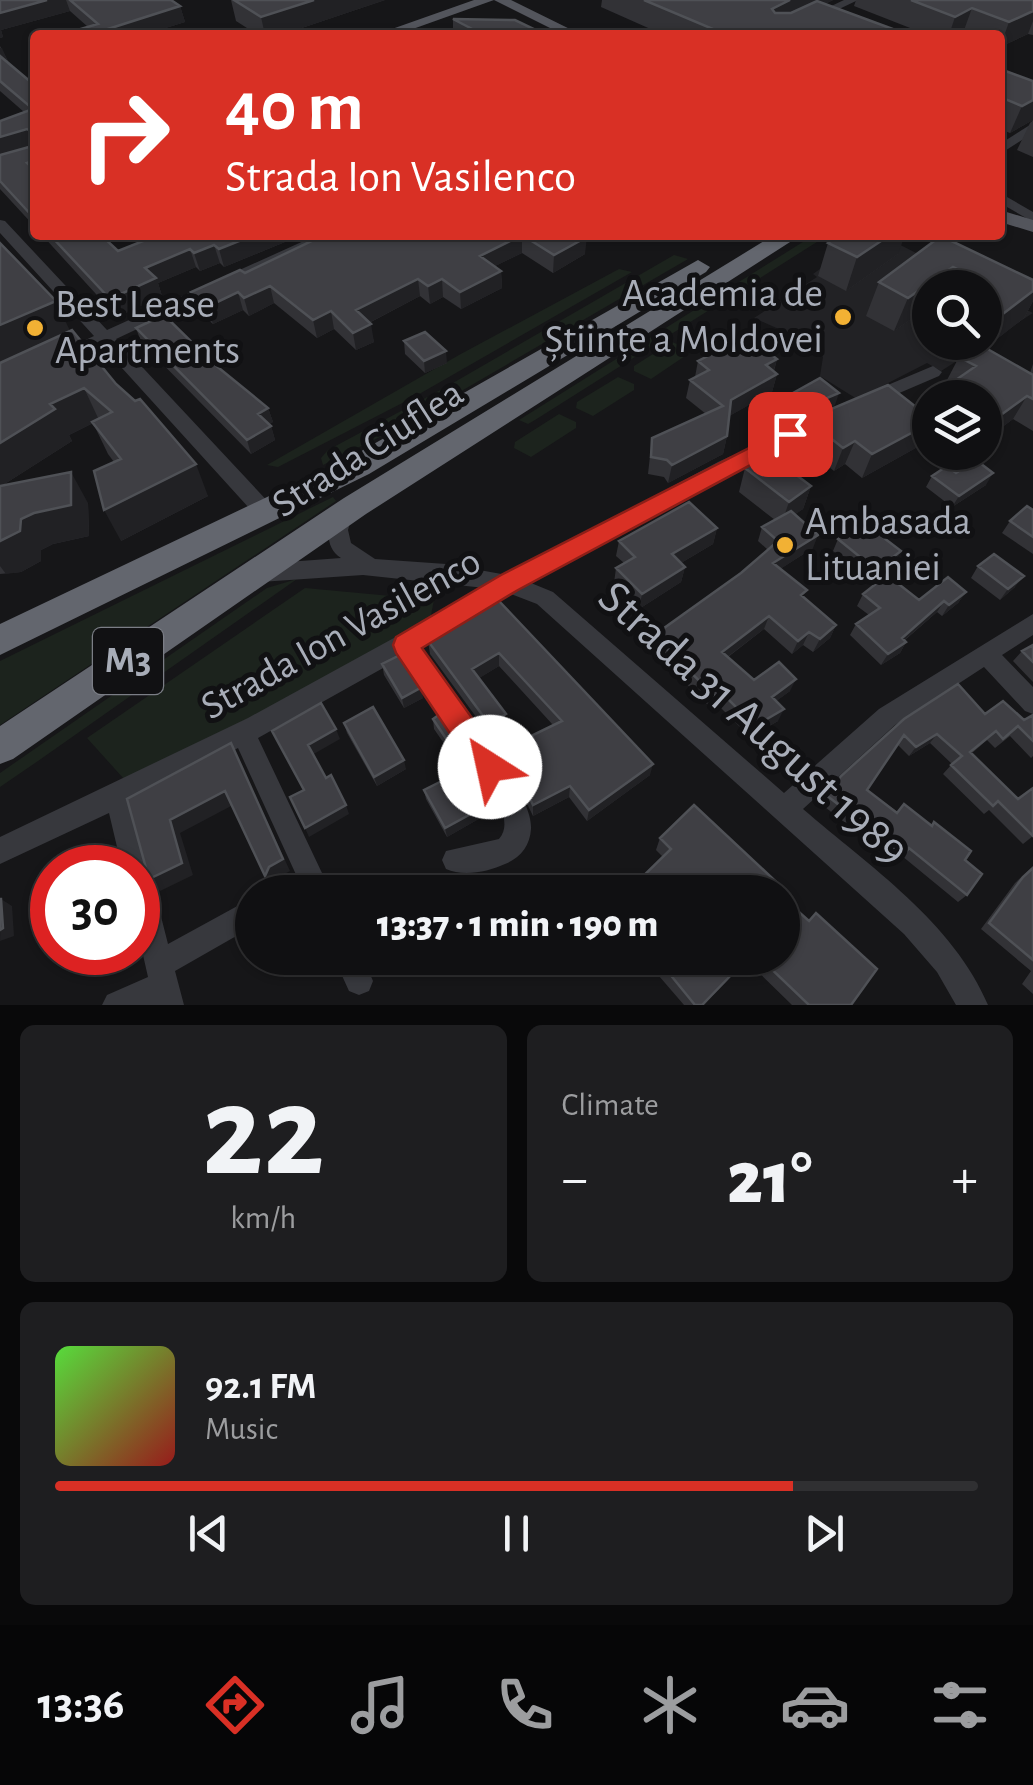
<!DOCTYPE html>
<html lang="en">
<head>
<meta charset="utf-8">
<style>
  body { margin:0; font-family:"Alegreya Sans",sans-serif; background:#1e1e20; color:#f1f3f6; height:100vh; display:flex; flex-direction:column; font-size:38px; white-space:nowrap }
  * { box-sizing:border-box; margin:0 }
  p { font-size:32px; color:#9c9d9f }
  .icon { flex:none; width:55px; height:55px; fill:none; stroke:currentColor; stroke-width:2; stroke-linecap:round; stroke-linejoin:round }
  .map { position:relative; height:1005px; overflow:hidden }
  .panel { display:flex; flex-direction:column; gap:20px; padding:20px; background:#09090a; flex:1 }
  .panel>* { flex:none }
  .banner { position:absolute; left:30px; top:30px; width:975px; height:210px; border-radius:10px; box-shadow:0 2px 8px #0004,0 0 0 2px #303032; background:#d93025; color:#fff; overflow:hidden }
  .controls { position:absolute; left:912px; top:270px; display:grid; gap:20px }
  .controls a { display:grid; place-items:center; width:90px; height:90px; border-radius:50%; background:#101012; box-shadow:0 2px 8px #0004,0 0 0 2px #303032; font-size:50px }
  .speed { position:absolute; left:30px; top:845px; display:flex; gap:20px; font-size:50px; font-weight:700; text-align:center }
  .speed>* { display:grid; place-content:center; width:130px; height:130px; border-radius:50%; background:#101012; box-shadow:0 2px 8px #0004,0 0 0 2px #303032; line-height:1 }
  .speed .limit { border:15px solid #d22; background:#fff; color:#111 }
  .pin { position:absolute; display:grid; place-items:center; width:85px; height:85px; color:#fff; margin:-42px; border-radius:20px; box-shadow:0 5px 15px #0006 }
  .me { position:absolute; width:110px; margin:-55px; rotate:325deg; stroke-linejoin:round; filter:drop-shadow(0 0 8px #0008) }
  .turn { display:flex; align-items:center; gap:35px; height:210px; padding:0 30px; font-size:45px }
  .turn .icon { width:130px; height:130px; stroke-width:2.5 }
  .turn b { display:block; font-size:70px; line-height:85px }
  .big { font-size:75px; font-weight:800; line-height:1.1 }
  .panel .card { flex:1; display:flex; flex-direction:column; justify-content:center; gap:15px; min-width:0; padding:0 35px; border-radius:15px; background:#1e1e20 }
  .panel .dial { align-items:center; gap:0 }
  .dial b { font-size:130px; line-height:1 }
  .song { display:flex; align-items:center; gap:30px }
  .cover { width:120px; height:120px; border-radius:15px; background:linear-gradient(135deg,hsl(110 70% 55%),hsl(0 70% 35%)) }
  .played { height:10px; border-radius:5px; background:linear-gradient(90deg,#d93025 80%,#303032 80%) }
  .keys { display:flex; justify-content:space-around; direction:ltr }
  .heat { display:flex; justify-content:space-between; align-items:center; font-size:55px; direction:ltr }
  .panel .tiles { flex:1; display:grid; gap:20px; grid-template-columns:1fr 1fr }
  .card:last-child { grid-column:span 2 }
  .trip { position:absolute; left:235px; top:875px; width:565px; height:100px; border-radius:50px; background:#101012; box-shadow:0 2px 8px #0004,0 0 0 2px #303032; font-weight:800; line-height:100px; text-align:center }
  .dock { display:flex; height:160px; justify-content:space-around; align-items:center; background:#060607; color:#9c9d9f }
  .dock .icon { width:70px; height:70px }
  .dock .active { color:#d93025 }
  .dock b { font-size:45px; color:#f1f3f6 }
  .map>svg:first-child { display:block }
</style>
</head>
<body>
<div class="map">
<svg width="1033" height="1005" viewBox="0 0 1033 1005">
  <rect width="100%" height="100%" fill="#161618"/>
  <path fill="#222225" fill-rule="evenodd" d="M867 235H881L1033 313 941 371 927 363 857 399 820 376 823 357 814 345 754 318 817 277 813 274ZM930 288H985V342H930Z"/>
  <path fill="#1c231d" d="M814 235H828L535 420 528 424 519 420Z
    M674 255 688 259 396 429 323 465 321 458 328 450 446 387Z
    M619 269 632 272 414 397 278 467 267 465 459 355Z
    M672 342 689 349 688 354 651 379 634 371V366Z
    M618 377 634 384V390L593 416 576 408 577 402Z
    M559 414 576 422V428L531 457 514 448 515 442Z
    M333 497 336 501 0 725V661Z
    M297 579 38 761 0 787V773L267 588Z
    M305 588 434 600 431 615 425 621 133 789 87 738Z"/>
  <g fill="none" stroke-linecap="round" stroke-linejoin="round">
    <path fill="#37383d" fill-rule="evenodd" d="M844 0H858L785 35H770Z
      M1033 123V133L1000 154V144Z
      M1000 193 1033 212V222L1000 203Z
      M0 220 5 221 107 330 317 235H337L116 339 273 507 276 513 273 519H259L102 346 67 362H55L52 358 55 354 94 336 0 233Z
      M933 366 942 372 939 376 876 403H864L861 399 864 395Z
      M834 409 840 410 843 415 840 420 677 500 531 583 553 592 784 793 879 709 1033 614V635L1002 655 1033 687V714L1025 711 984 667 895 725 803 809C869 866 953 922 988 1005H956L937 972 904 934 537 604 511 594 420 648C445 683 534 791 531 829 530 846 520 858 505 864 488 872 463 877 446 869L442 860 446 851 499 839C508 828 504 817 500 804L401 658 258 738 331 892H304L238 748 132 802 168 944 252 898V927L175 971 184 1005H102L107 995 148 977 138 933V868H122L109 813 0 864V837L248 718 485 588 363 575 260 582 252 579 249 573 252 567 260 564 341 558C324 547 327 526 335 509H349L352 515 348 530 351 543 375 559 446 564 507 575 718 462Z
      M334 958H363L373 981 369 991 359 995 349 991Z"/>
    <path fill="#53555c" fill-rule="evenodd" d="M474 0H511L582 35H564L494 0 396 35H375Z
      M1000 210 1033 220V232L1000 222Z"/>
    <path fill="#63666e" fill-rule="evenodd" d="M774 235H801L366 514 13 759 0 764V726L344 498Z
      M698 260 710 267 706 272 369 474 0 655V624L349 458Z"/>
  </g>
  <path fill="#323236" d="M0 0H171L180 6 185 22 143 35H78L77 30 88 27 70 11 1 30 3 37 0 38Z
    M231 0H385L281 35H258L236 21Z
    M602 0H833L825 4 909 35H664L601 7Z
    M856 0H1033V35L1028 34 1000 47V35H968L963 33 960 35H928L854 6Z
    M453 19 546 35H453Z
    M0 46 9 63 32 83 35 82V227L0 189V121L24 112 0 91Z
    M1000 69 1033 120 1010 133 1000 129Z
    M1033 120V157L1017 150 1030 123Z
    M42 235H101L118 251 209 235H302L224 267 220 263 200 271 196 267 158 283 162 296 117 317Z
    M324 235H584L585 254 553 273 522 253 495 266 501 271 502 288 461 309 443 297 430 304 420 296 369 323 374 342 356 350 334 329 317 338 274 303 249 316 243 310 213 324 197 310 191 292 245 273Z
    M941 236 1033 280V301L1024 318 985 348 1030 373 1033 364V431L1013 419 985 440V398L947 380 959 357 962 355 940 342H985V288H930V306L894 331 866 316 879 282Z
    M828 243 898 254 846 291 818 276Z
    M136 328 214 364 268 408 273 422 269 424 271 426 275 440 251 454 141 342Z
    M404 341 447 363 425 373 405 354Z
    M745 349 777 359 774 371 777 374 772 392 729 416 727 436 723 454 668 483 664 477 648 474 652 438 706 414 686 398 690 380 695 377 698 361Z
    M0 363 116 384 208 496 121 541 114 462 108 454 93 423 69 435 72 441 3 485 88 503 89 536 53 544 41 550V561L21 572 0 574Z
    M786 397 835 405 797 421 782 409Z
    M930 398V440L862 478 845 464 834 471 824 463 796 475 811 486 803 509 795 514 813 548 780 569 804 598 836 625 830 638 813 652 803 645 792 654 764 629 728 657 754 680 790 691 776 701 778 721 750 737 721 708 716 713 650 648 653 636 741 573 768 550 758 541 762 527 775 520 739 492 745 468 762 457 765 444 791 437 822 419 824 412 916 407Z
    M956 473 986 485 952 507 926 487 932 476Z
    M1033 510V554L1002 533 1010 521Z
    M717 528 713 544 681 563 685 567 681 582 639 609 614 583 616 568 624 563 616 556 619 541Z
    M838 539 895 562 870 582 833 551Z
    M978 566 1015 587 1000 600 971 578Z
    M966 592 958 603 942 616 937 612 905 640 906 642 900 653 881 665 850 635 856 624 869 615 857 606 863 594 919 600Z
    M499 601 650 775 587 821 569 797 533 816 506 760V748L553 725 499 666 479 678 506 714V726L490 736 430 654 428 641Z
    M1033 645V682L1013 661 1022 651Z
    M382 664 423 698 404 708 384 675Z
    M985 714 1024 720 1033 715V756L1031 758 1010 736 995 748 987 740 971 754 1033 836 1023 844 989 810 984 814 943 774 952 764 930 743 909 756 898 745 867 790 965 860 967 895 958 902 902 856 897 863 821 804 841 776 904 719Z
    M433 719 461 754 454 758 434 729Z
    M344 723 406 769 377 786 347 733Z
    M424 790 489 813 447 837 426 799Z
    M660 838 782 892H631L633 886 663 857 656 850Z
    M1033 866V994L1022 984 1031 971 981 929 1015 883Z
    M744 958H782L851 1005H792Z
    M664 967 735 971 704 1005H684L659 976Z"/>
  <path fill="#212124" d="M47 0H66L70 11 1 30 3 37 0 38V13Z
    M314 0H385L281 35H265L261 17Z
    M790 0H833L766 34 772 9Z
    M180 6 185 22 143 35H110L108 29Z
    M972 8 963 33 960 35H949L955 17Z
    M1033 11V21L1028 34 1000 47 1009 22Z
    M0 48H2L9 64 0 66Z
    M1033 100V120L1010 133 1022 106Z
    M27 129 34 145 0 157V137Z
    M254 235H302L224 267 219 249Z
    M522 235V253L481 273 480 256Z
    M890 235H905L898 254 846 291 857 257Z
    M587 237 585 254 553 273 554 255Z
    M214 245 220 263 200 271 194 253Z
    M190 249 196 267 158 283 162 296 117 317 110 299 145 268Z
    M953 267 944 288H930V306L894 331 908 298Z
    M501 271 502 288 461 309 460 292Z
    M418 279 420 296 359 328 356 310Z
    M442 279 443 297 430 304 428 286Z
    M270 286 274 303 249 316 244 298Z
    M1033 291V301L1024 318 970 360 979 342H985V330L987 326Z
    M238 292 243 310 213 324 207 307Z
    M56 301 70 331 0 362V325Z
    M331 311 334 329 317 338 313 320Z
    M371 324 374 342 356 350 353 333Z
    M446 351 447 363 425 373 424 361Z
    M777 359 772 377 777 374 772 392 726 418 731 400 766 365Z
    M84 388 99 420 69 435 72 441 3 485 0 495V443L50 404Z
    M839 393 835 405 797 421 801 409Z
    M1027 396 1013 419 985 440V429L987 425Z
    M268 408 273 422 262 428 258 414Z
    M930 423V440L862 478 872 454Z
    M271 426 275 440 251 454 247 440Z
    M727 436 723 454 668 483 672 465Z
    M833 440 824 463 772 485 779 462Z
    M855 441 845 464 834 471 843 448Z
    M196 464 208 496 121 541 104 510Z
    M71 472 88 503 89 536 53 544 41 550V561L21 572 6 574 0 566V541Z
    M993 473 986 485 952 507 959 496Z
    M811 486 803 509 781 525 789 502Z
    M717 528 713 544 669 570 672 554Z
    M818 535 813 548 768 577 773 563Z
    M901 551 895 562 870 582 876 570Z
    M685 567 681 582 639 609 642 594Z
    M1024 576 1015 587 1000 600 1008 589Z
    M966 592 958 603 942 616 949 605Z
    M944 601 937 612 895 648 902 638Z
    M769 616 764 629 718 664 722 652Z
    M836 625 830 638 813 652 820 639Z
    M809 632 803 645 792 654 798 641Z
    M906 642 900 653 881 665 888 654Z
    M499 653V666L473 682 472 669Z
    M796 679 790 691 766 709 772 697Z
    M422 687 423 698 404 708 402 698Z
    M725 696 721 708 716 713 720 701Z
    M784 709 778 721 750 737 755 726Z
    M506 714V726L490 736 489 724Z
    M336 729 340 739 312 755 308 745Z
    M937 734 930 743 909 756 916 747Z
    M231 743 290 871 276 879 272 888 265 876Z
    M460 744 461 754 454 758 453 749Z
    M404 760 406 769 377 786 374 777Z
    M653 764 650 775 587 821 589 810Z
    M570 786 569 797 533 816V805Z
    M225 791 233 805 180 833 193 875 160 891 149 879 170 820Z
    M489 804V813L447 837 445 828Z
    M346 805 349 814 309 837 305 828Z
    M1 899 12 906 14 936 0 941Z"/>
  <path fill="#3f3f44" stroke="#4f5156" stroke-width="2.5" d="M0 0H47L0 13Z
    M70 0H171L180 6 108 29 117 35H83L77 30 98 24Z
    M234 0H314L261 17Z
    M644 0H790L772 9 775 13H791L817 1 909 35H727Z
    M911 0H1033V11L1009 22 972 8 955 17Z
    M453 19 515 20 546 35H476L470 32 474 30Z
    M0 56 32 83 35 82V160L27 163 35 170V219L0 181V155L29 147 32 132 27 129 0 137V121L33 109 0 81Z
    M1000 69 1033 81V100L1022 106 1000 97Z
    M50 235H101L118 251 158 235H204L205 237 209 235H254L219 249 214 245 194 253 190 249 145 268 156 278 110 299Z
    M324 235H584L587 237 554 255 522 235 480 256 501 271 460 292 442 279 428 286 418 279 356 310 371 324 353 333 331 311 313 320 270 286 244 298 238 292 207 307 191 292 240 270 245 273Z
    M839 235H890L857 257 828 243Z
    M941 236 1033 280V291L987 326 985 325V288H981L986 283 953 267 908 298 879 282Z
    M0 243 56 301 0 325Z
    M164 315 214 364 268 408 258 414 271 426 247 440 136 328Z
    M72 330 116 384 135 401 140 399 196 464 104 510 94 471 121 459 92 422 112 412 84 388 50 404 55 409 0 443V363Z
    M425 332 446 351 424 361 404 341Z
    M736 342 745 349 756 343 777 359 766 365 777 374 731 400 727 436 672 465 667 460 651 457 652 438 723 406 690 380 709 370 698 361Z
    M977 343 1033 375V399L1027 396 987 425 985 423V398H930L976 366 959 357Z
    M820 378 839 393 801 409 786 397Z
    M888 385 916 407 930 398V423L872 454 855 441 843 448 833 440 779 462 811 486 789 502 745 468 771 450 765 444 791 437 828 415 824 412Z
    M976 460 993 473 959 496 932 476 947 466 956 473Z
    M71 472V505L34 513 21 519 20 531 0 541V486Z
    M689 502 717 528 672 554 685 567 642 594 616 568 635 557 619 541Z
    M1027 506 1033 510V537L1010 521Z
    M791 511 818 535 773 563 807 590 801 595 836 625 820 639 809 632 798 641 769 616 722 652 754 680 779 662 796 679 772 697 784 709 755 726 725 696 720 701 653 636 741 573 778 541 762 527Z
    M863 522 901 551 876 570 838 539Z
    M994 554 1024 576 1008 589 978 566Z
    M887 575 919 600 948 577 966 592 949 605 944 601 902 638 906 642 888 654 856 624 880 608 863 594Z
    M499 601 653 764 589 810 570 786 533 805 506 748 562 721 499 653 472 669 506 714 489 724 428 641Z
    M1033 645V662L1022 651Z
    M400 655 422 687 402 698 382 664Z
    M958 684 985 714 1003 701 1024 720 1033 715V741L1018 726 1003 739 996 731 970 752 1018 799 1033 788V836L998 801 993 806 951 765 962 756 937 734 916 747 904 735 867 790 897 813 904 804 932 826 934 822 971 851 965 860 982 874 967 895 909 848 904 855 826 795 841 776 904 719Z
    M321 703 336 729 308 745 326 778 331 775 346 805 305 828 290 797 304 790 272 731Z
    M373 707 404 760 374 777 344 723Z
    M440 714 460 744 453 749 433 719Z
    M231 743 283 859 269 867 265 876 225 791 170 820 182 863 149 879 127 799Z
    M468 768 489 804 445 828 424 790Z
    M694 805 786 891 782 896V892H730L718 882 708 892H639L633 886 671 849 660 838Z
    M1033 868V960L989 923 1023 877Z
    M271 888H300L302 892H272Z
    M782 897 809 921 816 913 877 969 851 1005H809L760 958H782Z
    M0 899H1L3 928 0 930Z
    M674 958H723L735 971 702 1005H695L664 967Z"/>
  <path fill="#d93025" stroke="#8d1f18" stroke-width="2.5" d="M790 427 797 429 800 434 797 440 518 590 422 648 500 757 504 767 500 777 490 781 479 777 396 653 393 645 396 637 501 575Z"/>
  <g fill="#f2b134" stroke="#111113" stroke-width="4">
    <circle cx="843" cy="317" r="10"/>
    <circle cx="35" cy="328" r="10"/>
    <circle cx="785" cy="545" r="10"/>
  </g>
  <g text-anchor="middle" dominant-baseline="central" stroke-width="10" stroke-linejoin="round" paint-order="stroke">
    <rect fill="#111113" stroke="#7b7e86" stroke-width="2.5" x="93" y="628" width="70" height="66" rx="8"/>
    <g font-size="38" font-weight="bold" fill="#a8adb8">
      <text x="128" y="661">M3</text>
    </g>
    <g font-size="40" fill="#a8adb8" stroke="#111113" text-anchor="start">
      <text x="823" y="294" text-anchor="end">Academia de<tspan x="823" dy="46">Științe a Moldovei</tspan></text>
      <text x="55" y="305">Best Lease<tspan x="55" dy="46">Apartments</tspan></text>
      <text x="805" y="522">Ambasada<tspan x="805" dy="46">Lituaniei</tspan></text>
    </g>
    <g font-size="40" fill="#a8adb8" stroke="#111113">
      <text transform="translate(368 449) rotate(-33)">Strada Ciuflea</text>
      <text transform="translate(341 634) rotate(-29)">Strada Ion Vasilenco</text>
    </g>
    <g font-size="48" fill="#a8adb8" stroke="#111113">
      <text transform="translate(753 724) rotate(42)">Strada 31 August 1989</text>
    </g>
  </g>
</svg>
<div class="controls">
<a><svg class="icon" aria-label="search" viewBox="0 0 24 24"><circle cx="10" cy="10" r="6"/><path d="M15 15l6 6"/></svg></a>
<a><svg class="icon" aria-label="layers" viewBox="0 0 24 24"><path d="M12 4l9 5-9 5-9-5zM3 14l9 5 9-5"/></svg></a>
</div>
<div class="speed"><div class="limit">30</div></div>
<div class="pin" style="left:790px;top:434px;background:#d93025"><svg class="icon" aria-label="arrive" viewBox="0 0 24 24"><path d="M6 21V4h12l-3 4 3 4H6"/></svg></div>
<svg class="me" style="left:490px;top:767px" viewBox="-20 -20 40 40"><circle r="19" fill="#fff"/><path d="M0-13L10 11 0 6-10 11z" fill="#d93025"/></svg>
<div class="trip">13:37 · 1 min · 190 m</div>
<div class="banner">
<div class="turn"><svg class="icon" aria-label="right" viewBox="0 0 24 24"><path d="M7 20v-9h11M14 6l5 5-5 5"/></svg><div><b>40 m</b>Strada Ion Vasilenco</div></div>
</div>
</div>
<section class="panel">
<div class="tiles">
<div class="card dial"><b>22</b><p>km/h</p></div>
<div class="card"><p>Climate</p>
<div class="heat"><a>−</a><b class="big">21°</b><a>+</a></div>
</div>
<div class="card">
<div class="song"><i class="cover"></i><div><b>92.1 FM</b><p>Music</p></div></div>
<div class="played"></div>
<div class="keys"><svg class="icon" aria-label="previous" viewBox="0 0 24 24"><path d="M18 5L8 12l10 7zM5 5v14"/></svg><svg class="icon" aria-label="pause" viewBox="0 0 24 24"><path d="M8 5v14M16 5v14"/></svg><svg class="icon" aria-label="next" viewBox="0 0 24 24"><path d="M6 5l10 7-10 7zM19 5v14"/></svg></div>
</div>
</div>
</section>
<nav class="dock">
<b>13:36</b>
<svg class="icon active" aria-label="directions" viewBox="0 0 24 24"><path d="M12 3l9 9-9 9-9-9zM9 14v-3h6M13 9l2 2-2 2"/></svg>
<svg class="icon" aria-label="music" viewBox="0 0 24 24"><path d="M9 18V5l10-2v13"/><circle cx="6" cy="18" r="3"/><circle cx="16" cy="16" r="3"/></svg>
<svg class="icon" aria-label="phone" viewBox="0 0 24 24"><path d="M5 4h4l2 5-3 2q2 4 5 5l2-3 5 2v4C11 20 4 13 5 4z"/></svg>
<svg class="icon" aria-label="climate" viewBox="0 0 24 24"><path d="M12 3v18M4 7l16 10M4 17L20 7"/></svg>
<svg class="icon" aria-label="car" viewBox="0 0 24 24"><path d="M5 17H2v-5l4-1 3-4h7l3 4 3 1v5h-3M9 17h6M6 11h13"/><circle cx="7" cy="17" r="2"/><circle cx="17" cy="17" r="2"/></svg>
<svg class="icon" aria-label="filters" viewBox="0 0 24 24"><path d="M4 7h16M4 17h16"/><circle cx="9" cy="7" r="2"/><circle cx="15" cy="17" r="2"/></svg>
</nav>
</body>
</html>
